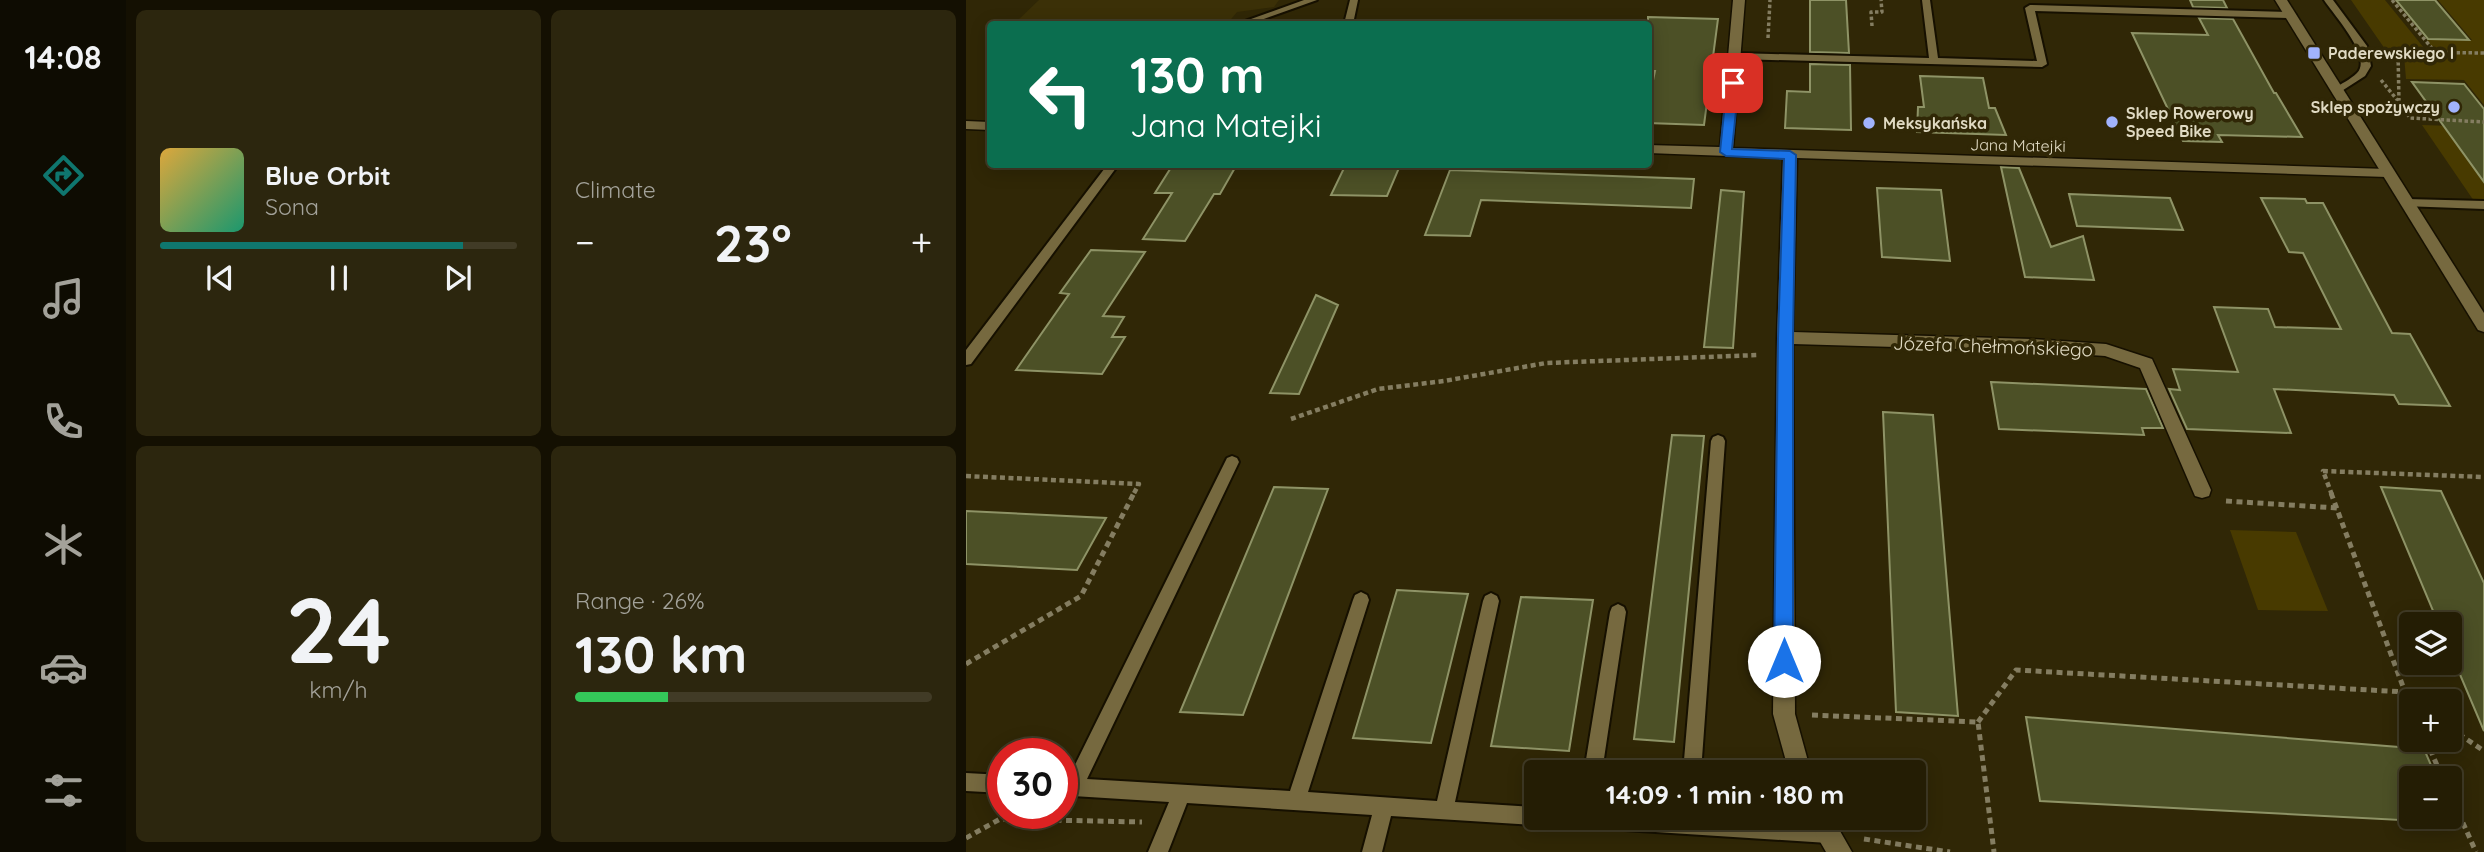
<!DOCTYPE html>
<html lang="en">
<head>
<meta charset="utf-8">
<style>
  body { margin:0; font-family:Quicksand,sans-serif; background:#2c260e; color:#f1f3f6; height:100vh; display:flex; flex-direction:column; font-size:26px; white-space:nowrap }
  * { box-sizing:border-box; margin:0 }
  p { font-size:23px; color:#a3a29a }
  .icon { flex:none; width:38px; height:38px; fill:none; stroke:currentColor; stroke-width:2; stroke-linecap:round; stroke-linejoin:round }
  .map { position:relative; flex:1; overflow:hidden }
  .panel { display:flex; flex-direction:column; gap:10px; padding:10px; background:#141002; width:840px }
  .panel>* { flex:none }
  .top-card { position:absolute; left:21px; top:21px; width:665px; height:147px; border-radius:7px; box-shadow:0 4px 18px #0003,0 0 0 2px #413b26; background:#0b6e4f; color:#fff; overflow:hidden }
  .controls { position:absolute; left:1433px; top:612px; display:grid; gap:14px }
  .controls a { display:grid; place-items:center; width:63px; height:63px; border-radius:7px; background:#241d04; box-shadow:0 4px 18px #0003,0 0 0 2px #413b26; font-size:35px }
  .speed { position:absolute; left:21px; top:738px; display:flex; gap:14px; font-size:35px; font-weight:700; text-align:center }
  .speed>* { display:grid; place-content:center; width:91px; height:91px; border-radius:50%; background:#241d04; box-shadow:0 4px 18px #0003,0 0 0 2px #413b26; line-height:1 }
  .speed .limit { border:10px solid #d22; background:#fff; color:#111 }
  .pin { position:absolute; display:grid; place-items:center; width:60px; height:60px; color:#fff; margin:-30px; border-radius:14px; box-shadow:0 4px 10px #0006 }
  .me { position:absolute; width:77px; margin:-38px; rotate:0deg; stroke-linejoin:round; filter:drop-shadow(0 0 5px #0008) }
  .turn { display:flex; align-items:center; gap:24px; height:147px; padding:0 28px; font-size:32px }
  .turn .icon { width:91px; height:91px; stroke-width:2.5 }
  .turn b { display:block; font-size:49px; line-height:60px }
  .big { font-size:52px; font-weight:700; line-height:1.1 }
  .panel .widget { flex:1; display:flex; flex-direction:column; justify-content:center; gap:10px; min-width:0; padding:0 24px; border-radius:10px; background:#2c260e }
  .panel .dial { align-items:center; gap:0 }
  .dial b { font-size:91px; line-height:1 }
  .song { display:flex; align-items:center; gap:21px }
  .cover { width:84px; height:84px; border-radius:10px; background:linear-gradient(135deg,hsl(40 70% 55%),hsl(160 70% 35%)) }
  .played { height:7px; border-radius:4px; background:linear-gradient(90deg,#0f766e 85%,#413b26 85%) }
  .keys { display:flex; justify-content:space-around; direction:ltr }
  .heat { display:flex; justify-content:space-between; align-items:center; font-size:38px; direction:ltr }
  .charge { height:10px; border-radius:5px; background:linear-gradient(90deg,#34c759 26%,#413b26 0) }
  .panel .tiles { flex:1; display:grid; gap:10px; grid-template-columns:repeat(2,1fr) }
  .trip { position:absolute; left:558px; top:760px; width:402px; height:70px; border-radius:7px; background:#241d04; box-shadow:0 4px 18px #0003,0 0 0 2px #413b26; font-weight:700; line-height:70px; text-align:center }
  main { display:flex; flex:1; min-height:0 }
  .tab-bar { display:flex; flex-direction:column; width:126px; justify-content:space-around; align-items:center; background:#0e0c02; color:#a3a29a }
  .tab-bar .icon { width:49px; height:49px }
  .tab-bar .selected { color:#0f766e }
  .tab-bar b { font-size:32px; color:#f1f3f6 }
  .map>svg:first-child { display:block }
</style>
</head>
<body>
<main>
<nav class="tab-bar">
<b>14:08</b>
<svg class="icon selected" aria-label="directions" viewBox="0 0 24 24"><path d="M12 3l9 9-9 9-9-9zM9 14v-3h6M13 9l2 2-2 2"/></svg>
<svg class="icon" aria-label="music" viewBox="0 0 24 24"><path d="M9 18V5l10-2v13"/><circle cx="6" cy="18" r="3"/><circle cx="16" cy="16" r="3"/></svg>
<svg class="icon" aria-label="phone" viewBox="0 0 24 24"><path d="M5 4h4l2 5-3 2q2 4 5 5l2-3 5 2v4C11 20 4 13 5 4z"/></svg>
<svg class="icon" aria-label="climate" viewBox="0 0 24 24"><path d="M12 3v18M4 7l16 10M4 17L20 7"/></svg>
<svg class="icon" aria-label="car" viewBox="0 0 24 24"><path d="M5 17H2v-5l4-1 3-4h7l3 4 3 1v5h-3M9 17h6M6 11h13"/><circle cx="7" cy="17" r="2"/><circle cx="17" cy="17" r="2"/></svg>
<svg class="icon" aria-label="filters" viewBox="0 0 24 24"><path d="M4 7h16M4 17h16"/><circle cx="9" cy="7" r="2"/><circle cx="15" cy="17" r="2"/></svg>
</nav>
<section class="panel">
<div class="tiles">
<div class="widget">
<div class="song"><i class="cover"></i><div><b>Blue Orbit</b><p>Sona</p></div></div>
<div class="played"></div>
<div class="keys"><svg class="icon" aria-label="previous" viewBox="0 0 24 24"><path d="M18 5L8 12l10 7zM5 5v14"/></svg><svg class="icon" aria-label="pause" viewBox="0 0 24 24"><path d="M8 5v14M16 5v14"/></svg><svg class="icon" aria-label="next" viewBox="0 0 24 24"><path d="M6 5l10 7-10 7zM19 5v14"/></svg></div>
</div>
<div class="widget"><p>Climate</p>
<div class="heat"><a>−</a><b class="big">23°</b><a>+</a></div>
</div>
<div class="widget dial"><b>24</b><p>km/h</p></div>
<div class="widget"><p>Range · 26%</p><b class="big">130 km</b><div class="charge"></div></div>
</div>
</section>
<div class="map">
<svg width="1518" height="852" viewBox="0 0 1518 852">
  <rect width="100%" height="100%" fill="#302706"/>
  <path fill="#3b3007" d="M73 0H313L308 7 271 12 261 24H48Z"/>
  <path fill="#483a00" d="M1385 0H1419L1458 48 1419 49Z
    M1472 0H1518V105L1498 80 1440 79 1438 55 1471 54 1461 40H1506Z
    M1456 125 1518 127V201H1508Z
    M1264 530 1330 532 1362 611 1292 610Z"/>
  <path fill="#4c5026" stroke="#8e9366" stroke-width="2" d="M844 0H880L883 53 844 52Z
    M1224 0H1257L1261 8 1227 7Z
    M1430 0H1469L1503 40 1462 39Z
    M682 17 752 19 738 125 682 123V104L689 71H682Z
    M1233 18 1267 19 1308 93H1310L1336 137 1252 135 1256 142 1217 141 1166 33 1242 35Z
    M844 64 884 65 885 130 819 128 821 91 844 92Z
    M954 76 1017 78 1023 108H1029L1040 135 951 132 952 107H958Z
    M1446 82 1498 84 1518 109V182Z
    M228 165 270 166 254 194H248L219 241 177 239 206 193H189L206 166Z
    M379 166 433 168 421 196 365 195Z
    M1035 167 1053 168 1085 247 1117 236 1128 280 1059 277Z
    M484 170 728 179 725 208 515 200 504 236 459 235Z
    M911 188 975 190 984 261 916 257Z
    M755 190 778 192 767 348 738 347Z
    M1103 194 1204 198 1217 230 1111 226Z
    M1295 198 1339 199 1341 203H1357L1426 333 1444 334 1484 406 1433 404 1428 395 1308 389 1325 433 1221 429 1203 389 1214 390 1207 369 1272 372 1248 307 1302 309 1309 327 1375 329 1337 253 1323 252Z
    M125 250 179 252 137 316 158 317 146 337H159L136 374 50 370 103 294 94 293Z
    M350 295 372 305 333 394 304 393Z
    M1025 382 1180 389 1197 428H1176L1178 435 1033 429Z
    M917 412 967 415 992 716 930 712Z
    M706 435 738 436 708 742 668 739Z
    M308 487 362 489 277 715 214 712Z
    M1415 487 1475 491 1518 583V731L1484 651V625H1473Z
    M0 511 140 518 111 570 0 564Z
    M431 590 502 594 465 743 387 738Z
    M555 597 627 600 603 751 525 746Z
    M1060 717 1458 749 1471 779H1446V817H1484V808L1491 823 1074 801Z"/>
  <g fill="none" stroke-linecap="round" stroke-linejoin="round">
    <g stroke="#161000" stroke-width="4">
      <path id="lane" d="M338 0H351L284 24H271Z
        M384 0H392L387 24H378Z
        M956 0H964L972 58 1071 61 1059 8 1064 5 1325 12 1330 15 1325 18 1069 11 1081 64 1076 67 770 59 765 56 770 53 963 58Z
        M1358 0H1367L1401 46 1405 66 1399 76 1371 94 1367 93V89C1375 84 1385 79 1391 73 1407 57 1367 14 1358 0Z
        M142 164H153L5 364 0 365V350Z
        M1441 199 1518 201V209L1437 206V200Z
        M752 435 757 437 759 441 735 772H717L745 441 747 437Z
        M266 456 271 458 273 462 121 779 324 791 387 600 389 595 395 592 401 595 403 600 342 792 471 801 517 601 519 596 525 593 531 596 533 601 489 802 570 807V817H579L577 823 570 825 425 816 416 852H396L406 815 221 803 202 852H182L203 802 107 796 101 793 98 787 101 781 261 458Z
        M652 604 658 607 660 612 636 772H618L644 612 646 607Z
        M0 773 37 775V793L0 791Z
        M587 817H747L862 825 869 827 871 834 869 841 862 843 596 826 589 824Z"/>
    </g>
    <g stroke="#161000" stroke-width="3">
      <path id="street" d="M767 0H779L767 148 1421 169 1428 173 1421 177 831 158 827 332 1066 339 1140 344 1186 359 1245 490 1243 496 1236 498 1229 496 1174 368 1139 356 1066 351 827 344 829 714 845 772H823L807 714 811 338 817 158 682 153V145L754 147Z
        M0 121 24 122V130L0 129Z
        M840 817H866L886 852H860Z"/>
    </g>
    <g stroke="#161000" stroke-width="3">
      <path id="secondary" d="M1309 0H1321L1518 313V332L1512 330Z"/>
    </g>
    <path stroke="#847d61" stroke-width="3.5" stroke-dasharray="3.5 2.5" stroke-linecap="butt" d="M1426 0 1469 52
      M906 26 905 12H916L915 0
      M802 38 804 0
      M1518 53 1432 52 1433 102 1444 118 1518 122
      M1415 80 1432 101"/>
    <path stroke="#847d61" stroke-width="4.5" stroke-dasharray="5 3.5" stroke-linecap="butt" d="M325 419 412 389 478 381 580 363 793 355
      M0 476 173 484 167 495
      M1366 495 1357 471 1518 477"/>
    <path stroke="#847d61" stroke-width="5" stroke-dasharray="6 4.5" stroke-linecap="butt" d="M1365 493 1442 700 1446 702
      M1260 501 1371 508
      M0 664 115 596 168 493
      M846 715 1012 722 1028 852
      M1012 722 1050 670 1439 692
      M1484 728 1518 751
      M1460 740 1477 779
      M1484 794 1510 852
      M0 838 34 819 176 822
      M898 839 984 852"/>
    <use href="#lane" fill="#76693f" fill-rule="evenodd"/>
    <use href="#street" fill="#76693f" fill-rule="evenodd"/>
    <use href="#secondary" fill="#76693f" fill-rule="evenodd"/>
  </g>
  <path fill="#1a73e8" stroke="#114b97" stroke-width="2" d="M767 80 773 83 766 149 824 151 830 155 827 338V661L825 668 818 671 811 668 808 661 812 338 818 159 760 156 754 152 761 83Z"/>
  <g fill="#a1b3fd" stroke="#302706" stroke-width="2.5">
    <rect x="1341" y="46" width="14" height="14" rx="3.5"/>
    <circle cx="1488" cy="107" r="7"/>
    <circle cx="1146" cy="122" r="7"/>
    <circle cx="903" cy="123" r="7"/>
  </g>
  <g text-anchor="middle" dominant-baseline="central" stroke-width="7" stroke-linejoin="round" paint-order="stroke">
    <g font-size="16" font-weight="bold" fill="#e0dac3" stroke="#302706" text-anchor="start">
      <text x="1362" y="53">Paderewskiego I</text>
      <text x="1474" y="107" text-anchor="end">Sklep spożywczy</text>
      <text x="1160" y="113">Sklep Rowerowy<tspan x="1160" dy="18">Speed Bike</tspan></text>
      <text x="917" y="123">Meksykańska</text>
    </g>
    <g font-size="16" fill="#e0dac3" stroke="#302706">
      <text transform="translate(1052 145) rotate(1)">Jana Matejki</text>
    </g>
    <g font-size="19" fill="#e0dac3" stroke="#302706">
      <text transform="translate(1027 346) rotate(2)">Józefa Chełmońskiego</text>
    </g>
  </g>
</svg>
<div class="controls">
<a><svg class="icon" aria-label="layers" viewBox="0 0 24 24"><path d="M12 4l9 5-9 5-9-5zM3 14l9 5 9-5"/></svg></a>
<a>+</a>
<a>−</a>
</div>
<div class="speed"><div class="limit">30</div></div>
<div class="pin" style="left:767px;top:83px;background:#d93025"><svg class="icon" aria-label="arrive" viewBox="0 0 24 24"><path d="M6 21V4h12l-3 4 3 4H6"/></svg></div>
<svg class="me" style="left:818px;top:661px" viewBox="-20 -20 40 40"><circle r="19" fill="#fff"/><path d="M0-13L10 11 0 6-10 11z" fill="#1a73e8"/></svg>
<div class="trip">14:09 · 1 min · 180 m</div>
<div class="top-card">
<div class="turn"><svg class="icon" aria-label="left" viewBox="0 0 24 24"><path d="M17 20v-9H6M10 6l-5 5 5 5"/></svg><div><b>130 m</b>Jana Matejki</div></div>
</div>
</div>
</main>
</body>
</html>
